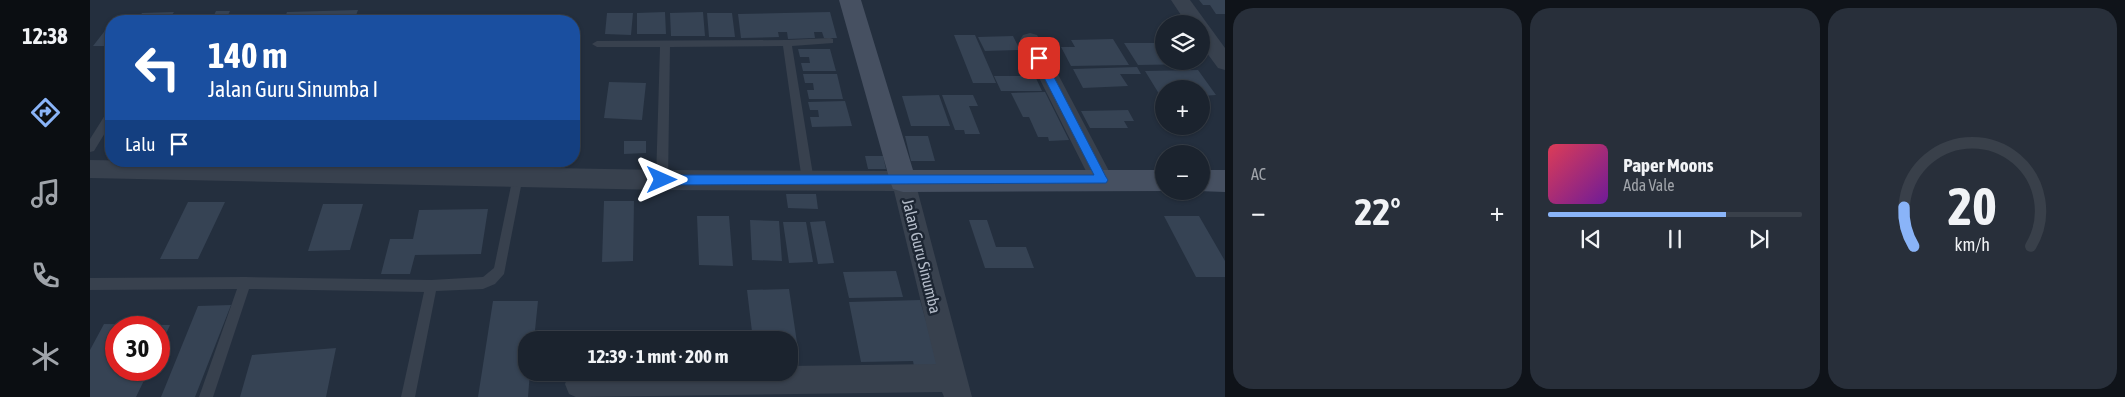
<!DOCTYPE html>
<html lang="id">
<head>
<meta charset="utf-8">
<style>
  body { margin:0; font-family:"Asap Condensed",sans-serif; background:#282f3a; color:#f1f3f6; height:100vh; display:flex; flex-direction:column; font-size:19px; white-space:nowrap }
  * { box-sizing:border-box; margin:0 }
  p { font-size:16px; color:#a0a4aa }
  .icon { flex:none; width:28px; height:28px; fill:none; stroke:currentColor; stroke-width:2; stroke-linecap:round; stroke-linejoin:round }
  .map { position:relative; flex:1; overflow:hidden }
  .details { display:flex; flex-direction:column; gap:8px; padding:8px; background:#0f1319; width:900px }
  .details>* { flex:none }
  .banner { position:absolute; left:15px; top:15px; width:475px; height:152px; border-radius:20px; box-shadow:0 1px 4px #0004,0 0 0 1px #39404a; background:#1a4fa0; color:#fff; overflow:hidden }
  .buttons { position:absolute; left:1065px; top:15px; display:grid; gap:10px }
  .buttons a { display:grid; place-items:center; width:55px; height:55px; border-radius:50%; background:#1b232e; box-shadow:0 1px 4px #0004,0 0 0 1px #39404a; font-size:25px }
  .speed { position:absolute; left:15px; top:316px; display:flex; gap:10px; font-size:25px; font-weight:700; text-align:center }
  .speed>* { display:grid; place-content:center; width:65px; height:65px; border-radius:50%; background:#1b232e; box-shadow:0 1px 4px #0004,0 0 0 1px #39404a; line-height:1 }
  .speed .limit { border:8px solid #d22; background:#fff; color:#111 }
  .pin { position:absolute; display:grid; place-items:center; width:42px; height:42px; color:#fff; margin:-21px; border-radius:10px; box-shadow:0 2px 8px #0006 }
  .me { position:absolute; width:55px; margin:-28px; rotate:90deg; stroke-linejoin:round; filter:drop-shadow(0 0 4px #0008) }
  .turn { display:flex; align-items:center; gap:18px; height:105px; padding:0 20px; font-size:22px }
  .turn .icon { width:65px; height:65px; stroke-width:2.5 }
  .turn b { display:block; font-size:35px; line-height:42px }
  .then { display:flex; align-items:center; height:48px; padding:0 20px; background:#0003; gap:10px; font-size:19px }
  .big { font-size:38px; font-weight:700; line-height:1.1 }
  .details .tile { flex:1; display:flex; flex-direction:column; justify-content:center; gap:8px; min-width:0; padding:0 18px; border-radius:20px; background:#282f3a }
  .details .dial { align-items:center; gap:0 }
  .dial svg { height:130px; overflow:visible; fill:none; stroke:#39404a; stroke-width:7; stroke-linecap:round; text-anchor:middle }
  .dial text { fill:#f1f3f6; stroke:none }
  .song { display:flex; align-items:center; gap:15px }
  .cover { width:60px; height:60px; border-radius:8px; background:linear-gradient(135deg,hsl(350 70% 55%),hsl(280 70% 35%)) }
  .played { height:5px; border-radius:2px; background:linear-gradient(90deg,#8ab4f8 70%,#39404a 70%) }
  .keys { display:flex; justify-content:space-around; direction:ltr }
  .heat { display:flex; justify-content:space-between; align-items:center; font-size:28px; direction:ltr }
  .details .tiles { flex:1; display:grid; gap:8px; grid-template-columns:repeat(3,1fr) }
  .trip { position:absolute; left:428px; top:331px; width:280px; height:50px; border-radius:20px; background:#1b232e; box-shadow:0 1px 4px #0004,0 0 0 1px #39404a; font-weight:700; line-height:50px; text-align:center }
  main { display:flex; flex:1; min-height:0 }
  .dock { display:flex; flex-direction:column; width:90px; justify-content:space-around; align-items:center; background:#0b0e12; color:#a0a4aa }
  .dock .icon { width:35px; height:35px }
  .dock .selected { color:#8ab4f8 }
  .dock b { font-size:22px; color:#f1f3f6 }
  .map>svg:first-child { display:block }
</style>
</head>
<body>
<main>
<nav class="dock">
<b>12:38</b>
<svg class="icon selected" aria-label="directions" viewBox="0 0 24 24"><path d="M12 3l9 9-9 9-9-9zM9 14v-3h6M13 9l2 2-2 2"/></svg>
<svg class="icon" aria-label="music" viewBox="0 0 24 24"><path d="M9 18V5l10-2v13"/><circle cx="6" cy="18" r="3"/><circle cx="16" cy="16" r="3"/></svg>
<svg class="icon" aria-label="phone" viewBox="0 0 24 24"><path d="M5 4h4l2 5-3 2q2 4 5 5l2-3 5 2v4C11 20 4 13 5 4z"/></svg>
<svg class="icon" aria-label="climate" viewBox="0 0 24 24"><path d="M12 3v18M4 7l16 10M4 17L20 7"/></svg>
</nav>
<div class="map">
<svg width="1135" height="397" viewBox="0 0 1135 397">
  <rect width="100%" height="100%" fill="#242f3e"/>
  <path fill="#364354" d="M1109 0H1135V14H1126L1120 5H1113Z
    M268 10 265 18 194 20 197 12Z
    M126 11H140L135 21H121Z
    M84 12 78 21H47L52 13Z
    M575 12 576 34H547V13Z
    M613 12 615 36H581L580 13Z
    M740 12 747 38H734L732 32H724L725 38 698 39 697 32H688L689 37 651 38 648 14Z
    M517 13H543L541 35 515 34Z
    M617 13H642L645 37H619Z
    M177 14 174 21H141L144 15Z
    M17 28H21V46H3Z
    M864 35H885L906 83H883Z
    M923 36 930 50 895 51 888 37Z
    M1023 39 1039 65 981 66 971 47H985L981 40Z
    M1034 43H1074V61H1107L1109 64 1048 65Z
    M708 49H740L746 71H713L711 63H720L719 57H710Z
    M1047 67 1051 74H1030L1038 86 993 88 983 69Z
    M1108 70 1126 95 1111 96V89H1074V97H1071L1055 71Z
    M713 74H747L753 99H719L717 90H724L723 83H715Z
    M904 76H945L952 91H911Z
    M519 82 556 83 552 120 514 118Z
    M955 92 979 140 959 141 958 137H948L939 117H933L921 93Z
    M849 95 860 126H821L812 96Z
    M852 95H883L888 106H879L890 134H875L874 130H865Z
    M755 101 762 126 722 127 720 117H729L728 110H720L718 102Z
    M1038 110 1044 121H1034L1038 128H1000L991 111Z
    M815 136H838L845 161H821Z
    M534 141H556V153L534 154Z
    M775 156H793L796 169H778Z
    M696 194H726L728 209 698 208Z
    M514 201H544L543 261 512 262Z
    M98 202H135L108 259H70Z
    M233 204H273L260 250 218 251Z
    M398 209 391 254 325 255 320 274H291L300 239H323L329 210Z
    M607 216H639L643 266 609 265Z
    M1074 216H1109L1135 261V277H1106Z
    M660 220 689 221 692 261 662 260Z
    M879 220H897L906 247H936L944 268H895Z
    M735 221 744 263 728 264 720 222Z
    M693 222H716L723 262 699 263Z
    M806 271 813 297 759 298 753 272Z
    M699 289 709 356 699 357V340H663L657 290Z
    M830 300 849 366H824L823 361 771 362 759 302Z
    M403 301H448L444 340H436V372H440L438 397H388Z
    M141 305 105 397H71L108 306Z
    M14 324 80 325 69 349V328H26V370H59L46 397H0V350Z
    M246 348 236 397H150L162 355Z"/>
  <g fill="none" stroke-linecap="round" stroke-linejoin="round">
    <path fill="#38414e" fill-rule="evenodd" d="M740 38 743 39V43L702 46 724 181 722 184H714L712 181 693 46 580 47 578 180 576 183H568L566 180 570 47H507L502 44 507 41 697 40Z
      M21 111V123L4 151 0 152V139L17 112Z
      M428 172 432 173 433 176 414 274 405 284 393 289 346 291 325 397H311L334 292 159 289 123 397H109L147 289 0 290V278L155 277 341 280 393 277 404 268 423 176 424 173Z"/>
    <path fill="#38414e" fill-rule="evenodd" d="M1081 0H1100L1135 48V70L1128 68 1111 45V24H1097Z
      M940 33 947 35 950 40 1020 173 1024 180 1020 187 1012 190 1004 187 930 40 933 35Z
      M0 160 572 170 813 171 821 174 825 181 882 397H854L852 392 486 397 479 394 475 384 479 374 482 372H699V366L846 364 804 191 572 190 0 178Z"/>
    <path fill="#465061" fill-rule="evenodd" d="M749 0H771L823 170H1074V191H1077L813 192 803 189 800 181Z
      M1111 170H1135V192L1108 191H1111Z"/>
  </g>
  <path fill="#1a73e8" stroke="#114b97" d="M949 54 954 58 1016 177 1018 180 1016 183 572 185 567 180 572 175H1004L944 58Z"/>
  <g text-anchor="middle" dominant-baseline="central" stroke-width="5" stroke-linejoin="round" paint-order="stroke">
    <g font-size="16" fill="#b4bcc9" stroke="#1d2633">
      <text transform="translate(832 256) rotate(76)">Jalan Guru Sinumba</text>
    </g>
  </g>
</svg>
<div class="buttons">
<a><svg class="icon" aria-label="layers" viewBox="0 0 24 24"><path d="M12 4l9 5-9 5-9-5zM3 14l9 5 9-5"/></svg></a>
<a>+</a>
<a>−</a>
</div>
<div class="speed"><div class="limit">30</div></div>
<div class="pin" style="left:949px;top:58px;background:#d93025"><svg class="icon" aria-label="arrive" viewBox="0 0 24 24"><path d="M6 21V4h12l-3 4 3 4H6"/></svg></div>
<svg class="me" style="left:572px;top:180px" viewBox="-20 -20 40 40"><path d="M0-17L14 15 0 8-14 15z" fill="#1a73e8" stroke="#fff" stroke-width="4"/></svg>
<div class="trip">12:39 · 1 mnt · 200 m</div>
<div class="banner">
<div class="turn"><svg class="icon" aria-label="left" viewBox="0 0 24 24"><path d="M17 20v-9H6M10 6l-5 5 5 5"/></svg><div><b>140 m</b>Jalan Guru Sinumba I</div></div>
<div class="then">Lalu<svg class="icon" aria-label="arrive" viewBox="0 0 24 24"><path d="M6 21V4h12l-3 4 3 4H6"/></svg></div>
</div>
</div>
<section class="details">
<div class="tiles">
<div class="tile"><p>AC</p>
<div class="heat"><a>−</a><b class="big">22°</b><a>+</a></div>
</div>
<div class="tile">
<div class="song"><i class="cover"></i><div><b>Paper Moons</b><p>Ada Vale</p></div></div>
<div class="played"></div>
<div class="keys"><svg class="icon" aria-label="previous" viewBox="0 0 24 24"><path d="M18 5L8 12l10 7zM5 5v14"/></svg><svg class="icon" aria-label="pause" viewBox="0 0 24 24"><path d="M8 5v14M16 5v14"/></svg><svg class="icon" aria-label="next" viewBox="0 0 24 24"><path d="M6 5l10 7-10 7zM19 5v14"/></svg></div>
</div>
<div class="tile dial"><svg viewBox="0 0 100 80">
<path d="M14 69A42 42 0 1 1 86 69"/>
<path d="M14 69A42 42 0 0 1 8 45" stroke="#8ab4f8"/>
<text x="50" y="56" font-size="32" font-weight="700">20</text>
<text x="50" y="72" font-size="11">km/h</text>
</svg></div>
</div>
</section>
</main>
</body>
</html>
